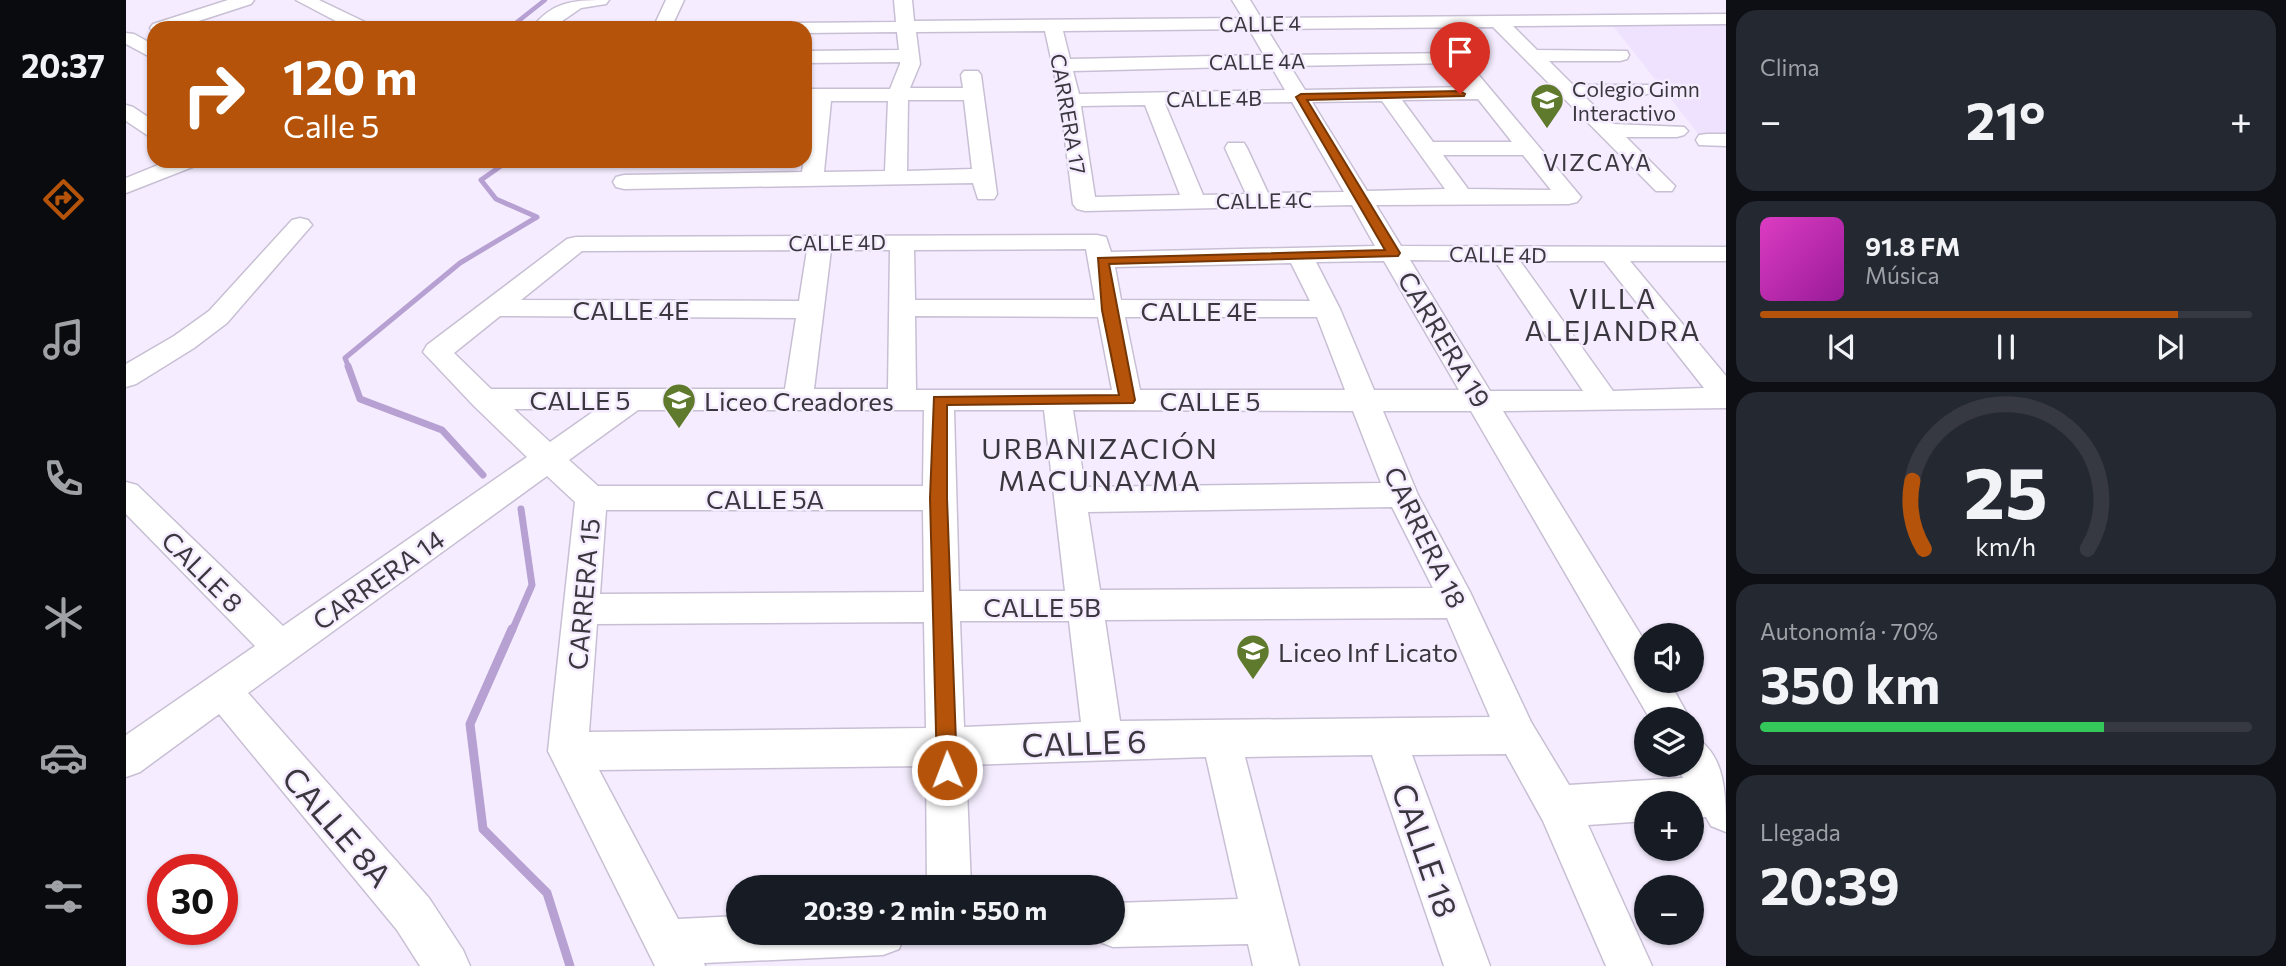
<!DOCTYPE html>
<html lang="es">
<head>
<meta charset="utf-8">
<style>
  body { margin:0; font-family:Commissioner,sans-serif; background:#242831; color:#f1f3f6; height:100vh; display:flex; flex-direction:column; font-size:26px; white-space:nowrap }
  * { box-sizing:border-box; margin:0 }
  p { font-size:23px; color:#9ea1a6 }
  .icon { flex:none; width:38px; height:38px; fill:none; stroke:currentColor; stroke-width:2; stroke-linecap:round; stroke-linejoin:round }
  .map { position:relative; flex:1; overflow:hidden }
  .side { display:flex; flex-direction:column; gap:10px; padding:10px; background:#0d0f14; width:560px }
  .side>* { flex:none }
  .banner { position:absolute; left:21px; top:21px; width:665px; height:147px; border-radius:21px; box-shadow:0 2px 5px #0004; background:#b45309; color:#fff; overflow:hidden }
  .fabs { position:absolute; left:1508px; top:623px; display:grid; gap:14px }
  .fabs a { display:grid; place-items:center; width:70px; height:70px; border-radius:50%; background:#171b24; box-shadow:0 2px 5px #0004; font-size:35px }
  .speed { position:absolute; left:21px; top:854px; display:flex; gap:14px; font-size:35px; font-weight:700; text-align:center }
  .speed>* { display:grid; place-content:center; width:91px; height:91px; border-radius:50%; background:#171b24; box-shadow:0 2px 5px #0004; line-height:1 }
  .speed .limit { border:10px solid #d22; background:#fff; color:#111 }
  .pin { position:absolute; display:grid; place-items:center; width:60px; height:60px; color:#fff; margin:-72px -30px; border-radius:50% 50% 50% 0; rotate:-45deg; box-shadow:0 0 7px #0007 }
  .pin .icon { rotate:45deg }
  .me { position:absolute; width:77px; margin:-38px; rotate:359deg; stroke-linejoin:round; filter:drop-shadow(0 0 5px #0008) }
  .turn { display:flex; align-items:center; gap:24px; height:147px; padding:0 21px; font-size:32px }
  .turn .icon { width:91px; height:91px; stroke-width:2.5 }
  .turn b { display:block; font-size:49px; line-height:60px }
  .big { font-size:52px; font-weight:700; line-height:1.1 }
  .side .tile { flex:1; display:flex; flex-direction:column; justify-content:center; gap:10px; min-width:0; padding:0 24px; border-radius:21px; background:#242831 }
  .side .dial { align-items:center; gap:0 }
  .dial svg { height:182px; overflow:visible; fill:none; stroke:#363941; stroke-width:7; stroke-linecap:round; text-anchor:middle }
  .dial text { fill:#f1f3f6; stroke:none }
  .song { display:flex; align-items:center; gap:21px }
  .cover { width:84px; height:84px; border-radius:10px; background:linear-gradient(135deg,hsl(310 70% 55%),hsl(300 70% 35%)) }
  .played { height:7px; border-radius:4px; background:linear-gradient(90deg,#b45309 85%,#363941 85%) }
  .keys { display:flex; justify-content:space-around; direction:ltr }
  .heat { display:flex; justify-content:space-between; align-items:center; font-size:38px; direction:ltr }
  .charge { height:10px; border-radius:5px; background:linear-gradient(90deg,#34c759 70%,#363941 0) }
  .trip { position:absolute; left:600px; top:875px; width:399px; height:70px; border-radius:35px; background:#171b24; box-shadow:0 2px 5px #0004; font-weight:700; line-height:70px; text-align:center }
  main { display:flex; flex:1; min-height:0 }
  .tabs { display:flex; flex-direction:column; width:126px; justify-content:space-around; align-items:center; background:#090b0e; color:#9ea1a6 }
  .tabs .icon { width:49px; height:49px }
  .tabs .selected { color:#b45309 }
  .tabs b { font-size:32px; color:#f1f3f6 }
  .map>svg:first-child { display:block }
</style>
</head>
<body>
<main>
<nav class="tabs">
<b>20:37</b>
<svg class="icon selected" aria-label="directions" viewBox="0 0 24 24"><path d="M12 3l9 9-9 9-9-9zM9 14v-3h6M13 9l2 2-2 2"/></svg>
<svg class="icon" aria-label="music" viewBox="0 0 24 24"><path d="M9 18V5l10-2v13"/><circle cx="6" cy="18" r="3"/><circle cx="16" cy="16" r="3"/></svg>
<svg class="icon" aria-label="phone" viewBox="0 0 24 24"><path d="M5 4h4l2 5-3 2q2 4 5 5l2-3 5 2v4C11 20 4 13 5 4z"/></svg>
<svg class="icon" aria-label="climate" viewBox="0 0 24 24"><path d="M12 3v18M4 7l16 10M4 17L20 7"/></svg>
<svg class="icon" aria-label="car" viewBox="0 0 24 24"><path d="M5 17H2v-5l4-1 3-4h7l3 4 3 1v5h-3M9 17h6M6 11h13"/><circle cx="7" cy="17" r="2"/><circle cx="17" cy="17" r="2"/></svg>
<svg class="icon" aria-label="filters" viewBox="0 0 24 24"><path d="M4 7h16M4 17h16"/><circle cx="9" cy="7" r="2"/><circle cx="15" cy="17" r="2"/></svg>
</nav>
<div class="map">
<svg width="1600" height="966" viewBox="0 0 1600 966">
  <rect width="100%" height="100%" fill="#f5edff"/>
  <path fill="#eee2fe" d="M1600 20V136H1574L1483 21Z"/>
  <g fill="none" stroke-linecap="round" stroke-linejoin="round">
    <path stroke="#b7a0d2" stroke-width="4.5" d="M386 26 419 0"/>
    <path stroke="#b7a0d2" stroke-width="5" d="M223 368 219 358 334 263 411 217 370 199 355 180 382 161"/>
    <path stroke="#b7a0d2" stroke-width="7" d="M222 366 234 399 316 430 357 475
      M386 631 406 585 395 509"/>
    <path stroke="#b7a0d2" stroke-width="9" d="M386 629 344 724 357 829 421 893 444 966"/>
    <g stroke="#c8bfd4" stroke-width="3">
      <path id="minor" d="M102 0H128L125 4 51 28H28V32L24 28 27 24Z
        M170 0H193L243 24 246 28H223Z
        M483 0 480 4 455 8 426 28H406C427 0 451 0 483 0Z
        M540 0H558L545 28H527Z
        M768 0H786L788 21 1117 18 1106 0H1124L1135 18 1600 14V24L1387 26 1411 50 1501 51 1503 55 1501 59 1494 61H1423L1447 85H1524L1527 89 1524 93 1517 95 1459 97 1487 124 1558 127 1562 131 1558 135 1551 137H1500L1549 186 1546 191H1530L1367 27 1141 29 1157 55 1334 53 1336 57 1327 63 1164 66 1179 90 1342 87 1334 77 1337 73H1351L1455 197 1451 202 1443 204 1250 205 1275 246 1600 247V261H1504L1600 376V408L1377 411 1521 645V681H1543L1564 719H1524L1345 411H1257L1292 495 1344 592 1405 722 1443 785 1557 778 1550 765H1566V736C1600 752 1600 796 1600 832L1585 826 1580 817H1566V803H1521V821L1462 825 1526 966H1480L1417 821 1380 754 1286 755 1364 966H1318L1246 755 1119 757 1173 966H1127L1122 944 987 947 971 941 968 933H987V903L1112 899 1080 757 840 765 845 887H801L800 766 473 770 552 919 612 916V933H779L773 949 757 955 578 963 579 966H529L422 751 449 502 421 476 122 693 303 898 337 950 344 966H294L271 930 93 714 14 772 0 777V735L129 646 0 514V482L11 485 157 626 401 457 348 406 297 352 301 345 441 239 450 237 971 235 980 237 985 252 1249 246 1226 205 959 211 951 209 947 204 934 100 919 31 790 32 794 64 784 88H837L835 75 838 71H852L855 75 871 194 868 199H852L847 183 498 189 490 187 487 182 490 177 498 175 676 172 685 101H679V89H764L774 64V62L679 63V51L773 50 771 32 679 33V28H659L668 23 770 22ZM1123 29 1138 55 944 59 937 31ZM1145 66 1159 90 953 94 947 71ZM1352 99 1386 142H1307L1276 100ZM782 100H838L846 169 781 171ZM705 101H762L759 171 698 172ZM1256 101 1319 189 1241 191 1186 102ZM1166 102 1218 192 1142 193 1121 148 1118 143H1102L1099 148 1120 194 1077 195 1039 104ZM1019 105 1054 195 969 197 955 106ZM1317 155H1397L1425 190 1342 189ZM960 249 969 300H789L788 250ZM681 250 673 301 395 300 456 251ZM705 250H764L762 389H688ZM1284 260 1369 261 1457 391H1364ZM1258 261 1333 390H1248L1214 309 1190 262ZM1394 261H1478L1578 388 1487 391ZM1165 263 1184 301 995 300 989 267ZM374 316 670 318 659 389H365L328 353ZM789 316 972 317 986 390H790ZM999 317H1191L1219 390H1014ZM388 409H471L424 442ZM512 410H798L797 486H472L443 460ZM828 410H918L939 591H833ZM947 410 1227 411 1255 483 959 487ZM1266 507 1307 588 974 590 962 512ZM480 510H797L798 592 474 594ZM1321 618 1364 717 994 721 979 620ZM834 621H943L955 722 838 727ZM798 622 800 728 463 732 471 624Z
        M0 33 8 34 28 45V59L0 44Z
        M0 105 7 107 28 121V137L21 135 0 121Z
        M1581 134H1600V146L1573 145 1570 140 1573 135Z
        M42 161H72L69 166 0 193V178Z
        M174 218 182 220 186 225 101 323 68 348 10 384 0 387V364L48 336 83 311 166 220Z"/>
    </g>
    <use href="#minor" fill="#fff" fill-rule="evenodd"/>
  </g>
  <path fill="#b45309" stroke="#753606" stroke-width="2" d="M1334 91 1339 94 1338 96 1181 100 1274 253 1272 256 983 264 1009 400 1007 403 821 405V498L831 770 828 777 821 780 814 777 811 770 804 498 808 397 993 395 976 310 972 258 1259 250 1170 97 1175 94Z"/>
  <defs>
    <g id="school-pin" transform="scale(1.75)"><path d="M0 17L-7.5 6A9.5 9.5 0 1 1 7.5 6Z" fill="#607a2d" stroke="#f5edff"/><path d="M0-5L7-2L0 1L-7-2ZM-4 1L0 2.5L4 1V4Q0 6-4 4Z" fill="#fff"/></g>
  </defs>
  <g fill-rule="evenodd">
    <use href="#school-pin" x="1421" y="100"/>
    <use href="#school-pin" x="553" y="400"/>
    <use href="#school-pin" x="1127" y="651"/>
  </g>
  <g text-anchor="middle" dominant-baseline="central" stroke-width="5" stroke-linejoin="round" paint-order="stroke">
    <g font-size="21" fill="#3b373f" stroke="#f5edff">
      <text transform="translate(1134 23) rotate(-1)">CALLE 4</text>
      <text transform="translate(1131 61) rotate(-1)">CALLE 4A</text>
      <text transform="translate(1088 98) rotate(-1)">CALLE 4B</text>
      <text transform="translate(943 114) rotate(80)">CARRERA 17</text>
      <text transform="translate(1138 200) rotate(-1)">CALLE 4C</text>
      <text transform="translate(711 242) rotate(-1)">CALLE 4D</text>
      <text transform="translate(1372 254) rotate(1)">CALLE 4D</text>
    </g>
    <g font-size="21" fill="#3b373f" stroke="#f5edff" text-anchor="start">
      <text x="1446" y="88">Colegio Gimn<tspan x="1446" dy="24">Interactivo</tspan></text>
    </g>
    <g font-size="23" letter-spacing="2" fill="#3b373f" stroke="#f5edff">
      <text x="1472" y="162">VIZCAYA</text>
    </g>
    <g font-size="26" fill="#3b373f" stroke="#f5edff">
      <text x="505" y="309">CALLE 4E</text>
      <text x="1073" y="310">CALLE 4E</text>
      <text transform="translate(1319 339) rotate(59)">CARRERA 19</text>
      <text x="454" y="399">CALLE 5</text>
      <text x="1084" y="400">CALLE 5</text>
      <text x="639" y="498">CALLE 5A</text>
      <text transform="translate(1300 537) rotate(64)">CARRERA 18</text>
      <text transform="translate(77 571) rotate(45)">CALLE 8</text>
      <text transform="translate(252 579) rotate(-35)">CARRERA 14</text>
      <text transform="translate(457 594) rotate(-85)">CARRERA 15</text>
      <text x="916" y="606">CALLE 5B</text>
    </g>
    <g font-size="26" fill="#3b373f" stroke="#f5edff" text-anchor="start">
      <text x="578" y="400">Liceo Creadores</text>
      <text x="1152" y="651">Liceo Inf Licato</text>
    </g>
    <g font-size="28" letter-spacing="2" fill="#3b373f" stroke="#f5edff">
      <text x="1487" y="298">VILLA<tspan x="1487" dy="32">ALEJANDRA</tspan></text>
      <text x="974" y="448">URBANIZACIÓN<tspan x="974" dy="32">MACUNAYMA</tspan></text>
    </g>
    <g font-size="32" fill="#3b373f" stroke="#f5edff">
      <text transform="translate(958 742) rotate(-2)">CALLE 6</text>
      <text transform="translate(212 826) rotate(49)">CALLE 8A</text>
      <text transform="translate(1300 850) rotate(71)">CALLE 18</text>
    </g>
  </g>
</svg>
<div class="fabs">
<a><svg class="icon" aria-label="sound" viewBox="0 0 24 24"><path d="M4 9h4l5-4v14l-5-4H4zM17 9q2 3 0 6"/></svg></a>
<a><svg class="icon" aria-label="layers" viewBox="0 0 24 24"><path d="M12 4l9 5-9 5-9-5zM3 14l9 5 9-5"/></svg></a>
<a>+</a>
<a>−</a>
</div>
<div class="speed"><div class="limit">30</div></div>
<div class="pin" style="left:1334px;top:94px;background:#d93025"><svg class="icon" aria-label="arrive" viewBox="0 0 24 24"><path d="M6 21V4h12l-3 4 3 4H6"/></svg></div>
<svg class="me" style="left:821px;top:770px" viewBox="-20 -20 40 40"><circle r="17" fill="#b45309" stroke="#fff" stroke-width="3"/><path d="M0-11L8 9 0 5-8 9z" fill="#fff"/></svg>
<div class="trip">20:39 · 2 min · 550 m</div>
<div class="banner">
<div class="turn"><svg class="icon" aria-label="right" viewBox="0 0 24 24"><path d="M7 20v-9h11M14 6l5 5-5 5"/></svg><div><b>120 m</b>Calle 5</div></div>
</div>
</div>
<section class="side">
<div class="tile"><p>Clima</p>
<div class="heat"><a>−</a><b class="big">21°</b><a>+</a></div>
</div>
<div class="tile">
<div class="song"><i class="cover"></i><div><b>91.8 FM</b><p>Música</p></div></div>
<div class="played"></div>
<div class="keys"><svg class="icon" aria-label="previous" viewBox="0 0 24 24"><path d="M18 5L8 12l10 7zM5 5v14"/></svg><svg class="icon" aria-label="pause" viewBox="0 0 24 24"><path d="M8 5v14M16 5v14"/></svg><svg class="icon" aria-label="next" viewBox="0 0 24 24"><path d="M6 5l10 7-10 7zM19 5v14"/></svg></div>
</div>
<div class="tile dial"><svg viewBox="0 0 100 80">
<path d="M14 69A42 42 0 1 1 86 69"/>
<path d="M14 69A42 42 0 0 1 9 39" stroke="#b45309"/>
<text x="50" y="56" font-size="32" font-weight="700">25</text>
<text x="50" y="72" font-size="11">km/h</text>
</svg></div>
<div class="tile"><p>Autonomía · 70%</p><b class="big">350 km</b><div class="charge"></div></div>
<div class="tile"><p>Llegada</p><b class="big">20:39</b></div>
</section>
</main>
</body>
</html>
